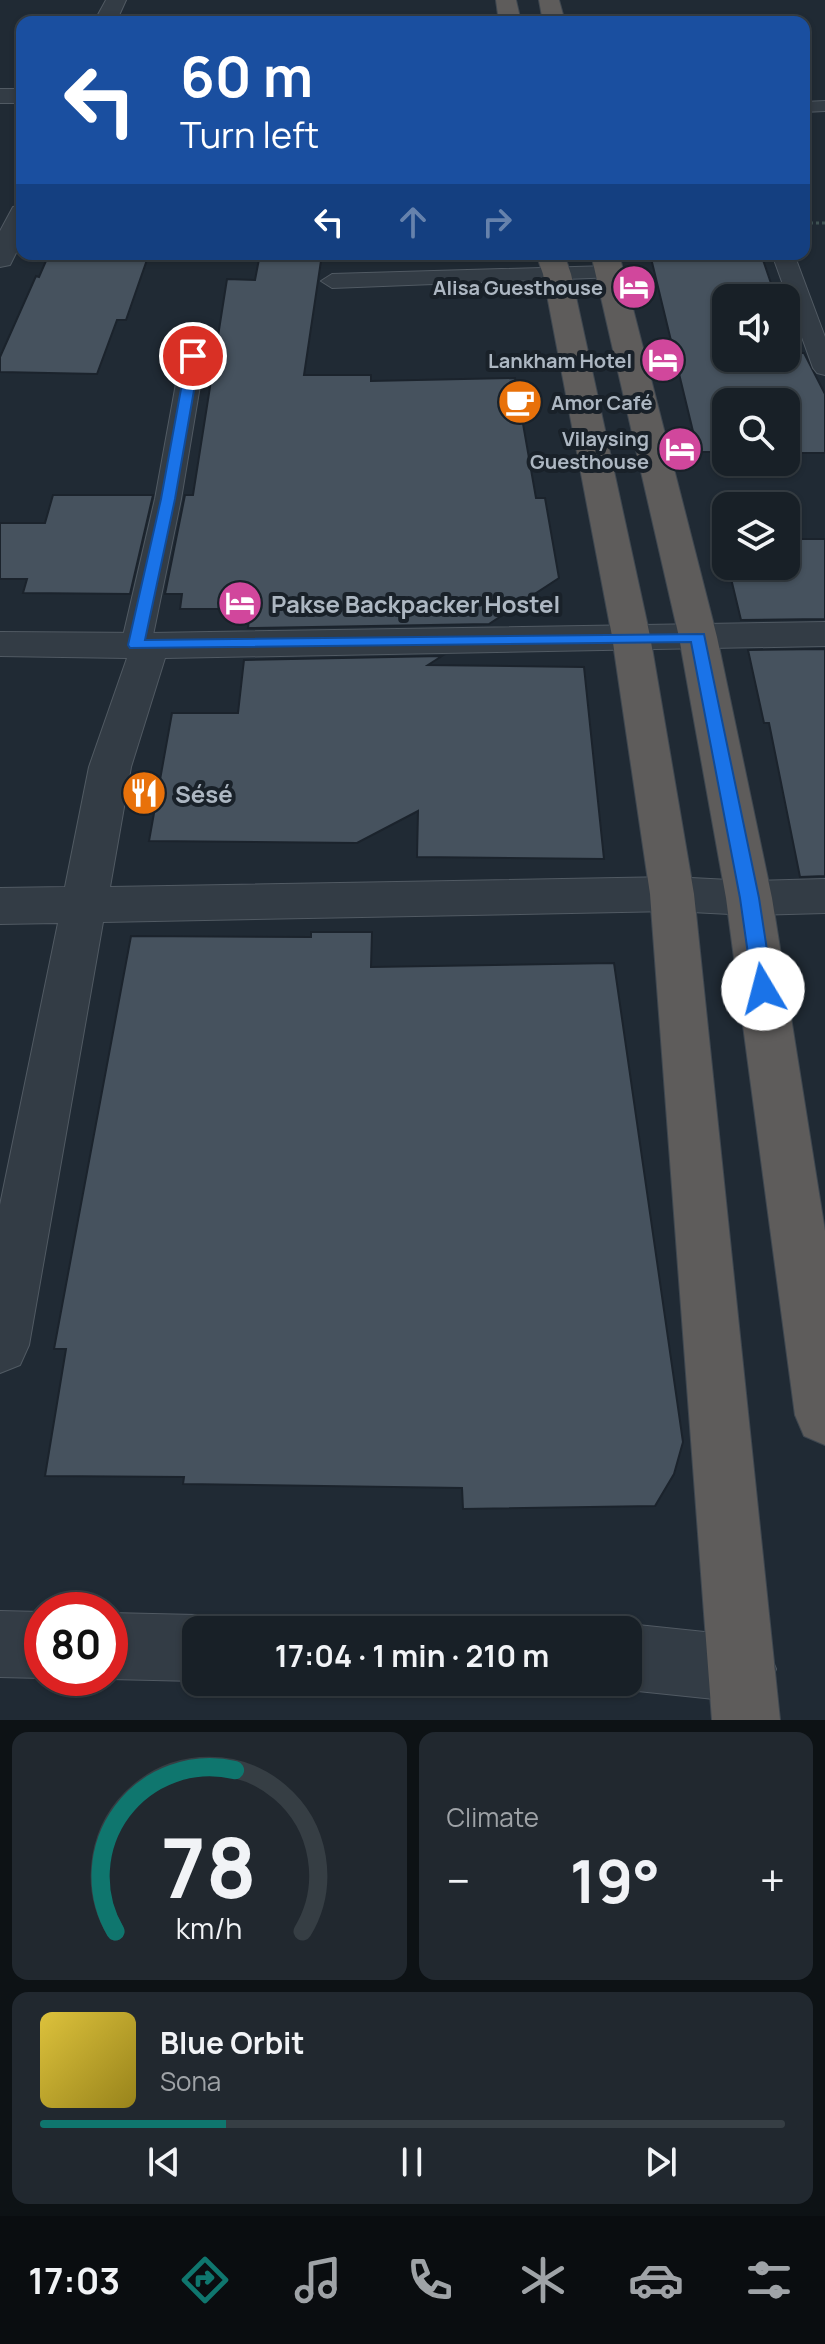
<!DOCTYPE html>
<html lang="en">
<head>
<meta charset="utf-8">
<style>
  body { margin:0; font-family:Manrope,sans-serif; background:#21282f; color:#f1f3f6; height:100vh; display:flex; flex-direction:column; font-size:30px; white-space:nowrap }
  * { box-sizing:border-box; margin:0 }
  p { font-size:26px; color:#9fa3a7 }
  .icon { flex:none; width:44px; height:44px; fill:none; stroke:currentColor; stroke-width:2; stroke-linecap:round; stroke-linejoin:round }
  .map { position:relative; height:1720px; overflow:hidden }
  .side { display:flex; flex-direction:column; gap:12px; padding:12px; background:#0d1215; flex:1 }
  .side>* { flex:none }
  .top-card { position:absolute; left:16px; top:16px; width:794px; height:244px; border-radius:16px; box-shadow:0 2px 6px #0004,0 0 0 2px #363e44; background:#1a4fa0; color:#fff; overflow:hidden }
  .tools { position:absolute; left:712px; top:284px; display:grid; gap:16px }
  .tools a { display:grid; place-items:center; width:88px; height:88px; border-radius:16px; background:#182027; box-shadow:0 2px 6px #0004,0 0 0 2px #363e44; font-size:40px }
  .speed { position:absolute; left:24px; top:1592px; display:flex; gap:16px; font-size:40px; font-weight:700; text-align:center }
  .speed>* { display:grid; place-content:center; width:104px; height:104px; border-radius:50%; background:#182027; box-shadow:0 2px 6px #0004,0 0 0 2px #363e44; line-height:1 }
  .speed .limit { border:12px solid #d22; background:#fff; color:#111 }
  .pin { position:absolute; display:grid; place-items:center; width:68px; height:68px; color:#fff; margin:-34px; border:4px solid #fff; border-radius:50%; box-shadow:0 2px 8px #0007 }
  .me { position:absolute; width:88px; margin:-44px; rotate:352deg; stroke-linejoin:round; filter:drop-shadow(0 0 6px #0008) }
  .turn { display:flex; align-items:center; gap:28px; height:168px; padding:0 32px; font-size:36px }
  .turn .icon { width:104px; height:104px; stroke-width:2.5 }
  .turn b { display:block; font-size:56px; line-height:68px }
  .lanes { display:flex; align-items:center; height:76px; padding:0 32px; background:#0003; justify-content:center; gap:40px; direction:ltr }
  .lanes .off { opacity:.35 }
  .big { font-size:60px; font-weight:700; line-height:1.1 }
  .side .widget { flex:1; display:flex; flex-direction:column; justify-content:center; gap:12px; min-width:0; padding:0 28px; border-radius:16px; background:#21282f }
  .side .dial { align-items:center; gap:0 }
  .dial svg { height:208px; overflow:visible; fill:none; stroke:#363e44; stroke-width:7; stroke-linecap:round; text-anchor:middle }
  .dial text { fill:#f1f3f6; stroke:none }
  .song { display:flex; align-items:center; gap:24px }
  .cover { width:96px; height:96px; border-radius:12px; background:linear-gradient(135deg,hsl(50 70% 55%),hsl(50 70% 35%)) }
  .played { height:8px; border-radius:4px; background:linear-gradient(90deg,#0f766e 25%,#363e44 25%) }
  .keys { display:flex; justify-content:space-around; direction:ltr }
  .heat { display:flex; justify-content:space-between; align-items:center; font-size:44px; direction:ltr }
  .side .tiles { flex:1; display:grid; gap:12px; grid-template-columns:1fr 1fr }
  .widget:last-child { grid-column:span 2 }
  .trip { position:absolute; left:182px; top:1616px; width:460px; height:80px; border-radius:16px; background:#182027; box-shadow:0 2px 6px #0004,0 0 0 2px #363e44; font-weight:700; line-height:80px; text-align:center }
  .menu { display:flex; height:128px; justify-content:space-around; align-items:center; background:#0a0d10; color:#9fa3a7 }
  .menu .icon { width:56px; height:56px }
  .menu .active { color:#0f766e }
  .menu b { font-size:36px; color:#f1f3f6 }
  .map>svg:first-child { display:block }
</style>
</head>
<body>
<div class="map">
<svg width="825" height="1720" viewBox="0 0 825 1720">
  <rect width="100%" height="100%" fill="#202a34"/>
  <path fill="#46525e" stroke="#1b232c" stroke-width="2" d="M49 254H149L126 320H117L97 374 0 372V357L36 276 39 277Z
    M260 254H322L304 375H371V381L515 378 536 498H545L559 578 489 624 248 628 250 609H180L182 594H165L185 495H193L227 279 255 280Z
    M650 254H761L776 298H726V358H786V329L794 353H804L825 394V453H786V402H726V452H698Z
    M53 495H153L130 594 23 593 27 579H0V523H45Z
    M786 539H825V619L741 620 728 566H786Z
    M825 649V876L800 877 769 723H764L748 650Z
    M442 656 428 665 584 667 604 859 417 857 418 811 357 843 149 841 172 713H238L244 660Z
    M311 932H372L371 967 614 963 683 1442 674 1474 655 1506 463 1509 462 1488 183 1484 184 1477 45 1476 66 1349H54L131 936 311 937Z"/>
  <g fill="none" stroke-linecap="round" stroke-linejoin="round">
    <g stroke="#515a63" stroke-width="2">
      <path id="service" d="M825 101V111L804 112V102Z
        M772 254H794L825 337V375L817 373 813 368Z
        M608 266 619 272 616 277 332 288 321 281 332 274Z
        M193 349 201 351 205 356 181 499 151 645 146 652 136 655 126 652 121 645 155 499 181 356 185 351Z"/>
    </g>
    <g stroke="#515a63" stroke-width="2">
      <path id="minor" d="M106 0H126L116 22H94Z
        M0 89H22V103H0Z
        M22 205V241L10 265 0 267V231L13 207Z
        M825 622V646L165 658 131 767 110 887 672 877 749 881 825 879V913L749 915 672 911 103 922 29 1345 20 1365 0 1373V1205L58 923 0 924V888L65 887 89 767 127 658 0 656V632L150 633Z
        M0 1611 42 1612V1678L0 1677Z
        M110 1613 196 1615 219 1625 221 1630H196V1681L110 1679Z
        M628 1624 743 1636 766 1646 776 1669 766 1692 743 1702 628 1690 609 1682H628V1630H614Z"/>
    </g>
    <g stroke="#3e4750" stroke-width="2">
      <path id="trunk" d="M496 0H516L521 22H499Z
        M539 0H559L565 22H543Z
        M536 254H564L571 274 650 636 694 894 780 1720H712L650 894 612 636 543 274Z
        M591 254H619L717 637 772 898 825 1231V1445L804 1436 795 1415 726 898 679 637Z"/>
    </g>
    <path stroke="#3f5253" stroke-width="3" stroke-dasharray="3 3" stroke-linecap="butt" d="M804 223H825"/>
    <use href="#service" fill="#333c45" fill-rule="evenodd"/>
    <use href="#minor" fill="#333c45" fill-rule="evenodd"/>
    <use href="#trunk" fill="#5e5c5b" fill-rule="evenodd"/>
  </g>
  <path fill="#1a73e8" stroke="#114b97" stroke-width="2" d="M193 352 200 356 175 499 145 640 704 634 759 898 773 989 770 995H756L753 989 740 898 691 642 130 648 128 645 161 499 187 356Z"/>
  <defs>
    <g id="hotel-disc" transform="scale(2.3)"><circle r="9.5" fill="#d1479c" stroke="#192129"/><path d="M-6-4.5h1.5V1H6V5H4.5V3h-9V5H-6ZM-4 0a1.8 1.8 0 1 1 3.6 0ZM.5 0V-2.5h3Q6-2.5 6 0Z" fill="#fff"/></g>
    <g id="cafe-disc" transform="scale(2.3)"><circle r="9.5" fill="#e8710a" stroke="#192129"/><path d="M-5.5-4.5H6V0H3Q3 3.5 0 3.5H-2.5Q-5.5 3.5-5.5 0ZM3-3.2v2h1.7v-2ZM-6 4.5H4V6H-6Z" fill="#fff"/></g>
    <g id="restaurant-disc" transform="scale(2.3)"><circle r="9.5" fill="#e8710a" stroke="#192129"/><path d="M-5-6h1v4h1v-4h1v4h1v-4h1v5L-1.5 .5V6h-2V.5L-5-1ZM5-6V6H3V1.5H1.5Q1.5-4 5-6Z" fill="#fff"/></g>
  </defs>
  <g fill-rule="evenodd">
    <use href="#hotel-disc" x="634" y="287"/>
    <use href="#hotel-disc" x="663" y="360"/>
    <use href="#cafe-disc" x="520" y="402"/>
    <use href="#hotel-disc" x="680" y="449"/>
    <use href="#hotel-disc" x="240" y="603"/>
    <use href="#restaurant-disc" x="144" y="793"/>
  </g>
  <g text-anchor="middle" dominant-baseline="central" stroke-width="8" stroke-linejoin="round" paint-order="stroke">
    <g font-size="20" font-weight="bold" fill="#adb7c2" stroke="#192129" text-anchor="end">
      <text x="603" y="287">Alisa Guesthouse</text>
      <text x="632" y="360">Lankham Hotel</text>
      <text x="551" y="402" text-anchor="start">Amor Café</text>
      <text x="649" y="438">Vilaysing<tspan x="649" dy="23">Guesthouse</tspan></text>
    </g>
    <g font-size="24" font-weight="bold" fill="#adb7c2" stroke="#192129" text-anchor="start">
      <text x="271" y="603">Pakse Backpacker Hostel</text>
      <text x="175" y="793">Sésé</text>
    </g>
  </g>
</svg>
<div class="tools">
<a><svg class="icon" aria-label="sound" viewBox="0 0 24 24"><path d="M4 9h4l5-4v14l-5-4H4zM17 9q2 3 0 6"/></svg></a>
<a><svg class="icon" aria-label="search" viewBox="0 0 24 24"><circle cx="10" cy="10" r="6"/><path d="M15 15l6 6"/></svg></a>
<a><svg class="icon" aria-label="layers" viewBox="0 0 24 24"><path d="M12 4l9 5-9 5-9-5zM3 14l9 5 9-5"/></svg></a>
</div>
<div class="speed"><div class="limit">80</div></div>
<div class="pin" style="left:193px;top:356px;background:#d93025"><svg class="icon" aria-label="arrive" viewBox="0 0 24 24"><path d="M6 21V4h12l-3 4 3 4H6"/></svg></div>
<svg class="me" style="left:763px;top:989px" viewBox="-20 -20 40 40"><circle r="19" fill="#fff"/><path d="M0-13L10 11 0 6-10 11z" fill="#1a73e8"/></svg>
<div class="trip">17:04 · 1 min · 210 m</div>
<div class="top-card">
<div class="turn"><svg class="icon" aria-label="left" viewBox="0 0 24 24"><path d="M17 20v-9H6M10 6l-5 5 5 5"/></svg><div><b>60 m</b>Turn left</div></div>
<div class="lanes"><svg class="icon" aria-label="left" viewBox="0 0 24 24"><path d="M17 20v-9H6M10 6l-5 5 5 5"/></svg><svg class="icon off" aria-label="ahead" viewBox="0 0 24 24"><path d="M12 20V5M6 11l6-6 6 6"/></svg><svg class="icon off" aria-label="right" viewBox="0 0 24 24"><path d="M7 20v-9h11M14 6l5 5-5 5"/></svg></div>
</div>
</div>
<section class="side">
<div class="tiles">
<div class="widget dial"><svg viewBox="0 0 100 80">
<path d="M14 69A42 42 0 1 1 86 69"/>
<path d="M14 69A42 42 0 0 1 60 7" stroke="#0f766e"/>
<text x="50" y="56" font-size="32" font-weight="700">78</text>
<text x="50" y="72" font-size="11">km/h</text>
</svg></div>
<div class="widget"><p>Climate</p>
<div class="heat"><a>−</a><b class="big">19°</b><a>+</a></div>
</div>
<div class="widget">
<div class="song"><i class="cover"></i><div><b>Blue Orbit</b><p>Sona</p></div></div>
<div class="played"></div>
<div class="keys"><svg class="icon" aria-label="previous" viewBox="0 0 24 24"><path d="M18 5L8 12l10 7zM5 5v14"/></svg><svg class="icon" aria-label="pause" viewBox="0 0 24 24"><path d="M8 5v14M16 5v14"/></svg><svg class="icon" aria-label="next" viewBox="0 0 24 24"><path d="M6 5l10 7-10 7zM19 5v14"/></svg></div>
</div>
</div>
</section>
<nav class="menu">
<b>17:03</b>
<svg class="icon active" aria-label="directions" viewBox="0 0 24 24"><path d="M12 3l9 9-9 9-9-9zM9 14v-3h6M13 9l2 2-2 2"/></svg>
<svg class="icon" aria-label="music" viewBox="0 0 24 24"><path d="M9 18V5l10-2v13"/><circle cx="6" cy="18" r="3"/><circle cx="16" cy="16" r="3"/></svg>
<svg class="icon" aria-label="phone" viewBox="0 0 24 24"><path d="M5 4h4l2 5-3 2q2 4 5 5l2-3 5 2v4C11 20 4 13 5 4z"/></svg>
<svg class="icon" aria-label="climate" viewBox="0 0 24 24"><path d="M12 3v18M4 7l16 10M4 17L20 7"/></svg>
<svg class="icon" aria-label="car" viewBox="0 0 24 24"><path d="M5 17H2v-5l4-1 3-4h7l3 4 3 1v5h-3M9 17h6M6 11h13"/><circle cx="7" cy="17" r="2"/><circle cx="17" cy="17" r="2"/></svg>
<svg class="icon" aria-label="filters" viewBox="0 0 24 24"><path d="M4 7h16M4 17h16"/><circle cx="9" cy="7" r="2"/><circle cx="15" cy="17" r="2"/></svg>
</nav>
</body>
</html>
